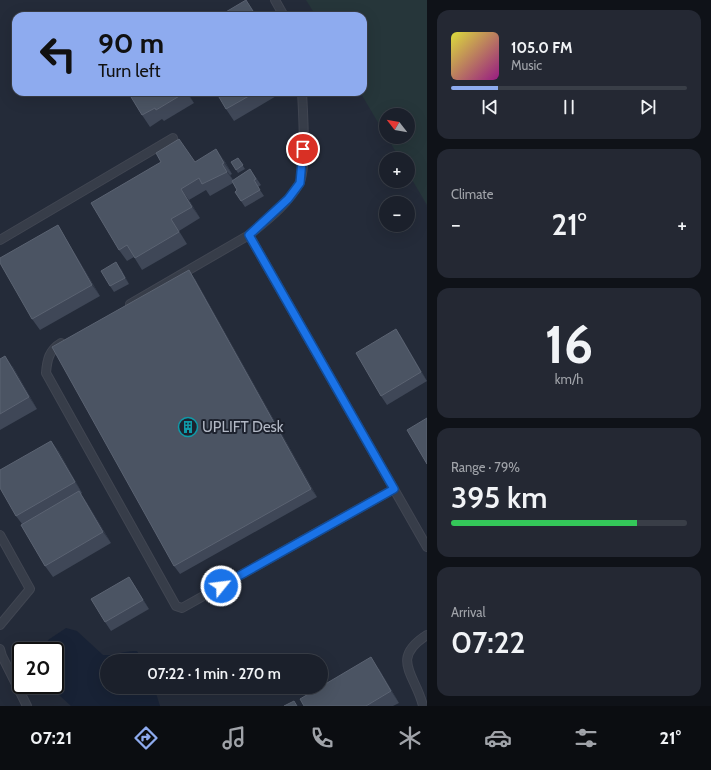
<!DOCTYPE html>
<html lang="en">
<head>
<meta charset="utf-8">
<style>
  body { margin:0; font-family:Cabin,sans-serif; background:#242833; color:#f1f3f6; height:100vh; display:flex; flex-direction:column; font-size:15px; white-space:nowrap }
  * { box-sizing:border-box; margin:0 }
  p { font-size:13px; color:#a0a3a9 }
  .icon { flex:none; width:22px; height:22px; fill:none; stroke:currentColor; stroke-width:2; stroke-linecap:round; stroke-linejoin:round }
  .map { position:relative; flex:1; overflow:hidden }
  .drawer { display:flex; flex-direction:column; gap:10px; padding:10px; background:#0f1218; width:284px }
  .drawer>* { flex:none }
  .guide { position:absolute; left:12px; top:12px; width:355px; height:84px; border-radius:12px; box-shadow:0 4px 16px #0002,0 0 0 1px #393e47; background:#8eabef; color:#111; overflow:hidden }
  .needle { width:26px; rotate:301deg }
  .buttons { position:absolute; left:379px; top:108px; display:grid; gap:8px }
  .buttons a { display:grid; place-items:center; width:36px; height:36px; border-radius:50%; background:#1b202b; box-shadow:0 4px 16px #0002,0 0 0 1px #393e47; font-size:20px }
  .speed { position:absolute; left:12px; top:642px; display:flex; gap:8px; font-size:20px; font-weight:700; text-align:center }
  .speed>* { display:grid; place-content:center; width:52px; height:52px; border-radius:50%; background:#1b202b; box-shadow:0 4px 16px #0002,0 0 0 1px #393e47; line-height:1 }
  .speed .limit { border:2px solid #111; border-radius:6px; background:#fff; color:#111 }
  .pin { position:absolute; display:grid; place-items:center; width:34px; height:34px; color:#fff; margin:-17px; border:2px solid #fff; border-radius:50%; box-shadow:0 1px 4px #0007 }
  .me { position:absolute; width:44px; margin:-22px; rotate:61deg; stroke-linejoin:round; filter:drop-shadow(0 0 3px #0008) }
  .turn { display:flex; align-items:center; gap:14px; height:84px; padding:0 20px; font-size:18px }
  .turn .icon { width:52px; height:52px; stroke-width:2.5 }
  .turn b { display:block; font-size:28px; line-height:34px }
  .big { font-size:30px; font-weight:600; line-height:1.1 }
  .drawer .card { flex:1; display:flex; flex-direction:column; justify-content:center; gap:6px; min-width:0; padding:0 14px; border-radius:12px; background:#242833 }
  .drawer .dial { align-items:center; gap:0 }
  .dial b { font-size:52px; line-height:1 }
  .song { display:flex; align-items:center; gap:12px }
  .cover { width:48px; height:48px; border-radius:6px; background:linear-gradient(135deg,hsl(60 70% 55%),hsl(310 70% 35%)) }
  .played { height:4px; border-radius:2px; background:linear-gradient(90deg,#8eabef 20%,#393e47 20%) }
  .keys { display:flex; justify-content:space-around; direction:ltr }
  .heat { display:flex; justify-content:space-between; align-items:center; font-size:22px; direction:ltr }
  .charge { height:6px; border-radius:3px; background:linear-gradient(90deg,#34c759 79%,#393e47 0) }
  .trip { position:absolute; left:100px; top:654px; width:228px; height:40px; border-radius:20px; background:#1b202b; box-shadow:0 4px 16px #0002,0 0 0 1px #393e47; font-weight:600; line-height:40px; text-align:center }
  .menu { display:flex; height:64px; justify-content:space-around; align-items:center; background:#0b0d11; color:#a0a3a9 }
  .menu .icon { width:28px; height:28px }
  .menu .selected { color:#8eabef }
  .menu b { font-size:18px; color:#f1f3f6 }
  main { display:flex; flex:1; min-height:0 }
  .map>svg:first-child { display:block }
</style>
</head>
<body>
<main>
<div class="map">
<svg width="427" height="706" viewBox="0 0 427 706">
  <rect width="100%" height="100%" fill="#242b39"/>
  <path fill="#26363a" d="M306 0H427V205L408 173V159H400L387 137H408V115H386V136L360 92H363V16H316Z"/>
  <path fill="#182235" d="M66 628 77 631 103 655C116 656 124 650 137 651L143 661H107V687H154L160 706H71L59 695 64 678 55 663V651L47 650 48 640Z"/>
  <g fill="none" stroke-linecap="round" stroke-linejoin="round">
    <g stroke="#414652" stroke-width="10">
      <path id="lane" d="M275 0 284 16
        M249 235C267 220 287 205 299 184 307 170 303 111 302 92
        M0 240 173 138
        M130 304 249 235 427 547
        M61 343C49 350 47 360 46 373L176 606 182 608 394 489
        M0 535 30 589 0 625
        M0 649 2 656 27 706
        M423 706C416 675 389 659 427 635"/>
    </g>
    <use href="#lane" stroke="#373d49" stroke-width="8"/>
  </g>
  <path fill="#3f4757" d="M128 92H187L194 103 164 121 162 119 150 127 142 115Z
    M216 92H283L234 121 226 109Z
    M238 158 245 169 238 173 231 162Z
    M224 160 232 174 230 175 233 180 250 169 261 185 258 187 264 196 245 207 235 192 237 190 233 183 210 196 206 190 189 200 200 218 179 231 187 244 142 270 134 257 127 261 119 250 195 162Z
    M58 225 65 237 100 296 40 330 32 319Z
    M121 269 129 284 114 292 110 286Z
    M195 279 317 497 180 574 174 566Z
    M396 329 402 338 427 381 387 405 381 396Z
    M0 359 13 367 37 409 0 430Z
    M51 441 59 452 82 493 81 494 87 503 111 543 53 577 45 566 22 524 16 516Z
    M129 577 135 586 149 609 111 631 105 622Z
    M379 669 399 703 393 706H304Z
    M33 685H43L36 689Z"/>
  <path fill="#2f3746" d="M246 0 254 11 257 16H256Z
    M186 92H187L194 103Z
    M216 149 224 160 232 174 224 163Z
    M222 164 230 175 235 183 227 172Z
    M181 189 189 200 200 218 192 207Z
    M58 225 65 237 100 296 92 285Z
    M116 262 121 269 129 284 125 278Z
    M189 270 195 279 317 497 311 489Z
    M396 329 402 338 427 381 421 372Z
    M5 356 13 367 37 409 29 397Z
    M51 441 59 452 82 493 75 482Z
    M79 491 87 503 111 543 103 532Z
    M129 577 135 586 149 609 143 600Z
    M371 657 379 669 399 703 391 691Z"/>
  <path fill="#4b5463" stroke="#5b6372" d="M246 0 256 16H219Z
    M128 92H186L156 110 155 108 142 115Z
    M216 92H256L226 109Z
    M179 139 195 162 216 149 224 163 222 164 227 172 202 184 199 178 181 189 192 207 171 219 179 232 135 258 127 245 119 250 91 203 161 162 156 153Z
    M238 158 243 165 236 170 231 162Z
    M250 169 256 179 254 180 260 190 241 201 235 192 237 190 232 181Z
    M58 225 92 285 32 319 0 263V258Z
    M116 262 125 278 110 286 101 271Z
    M189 270 311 489 174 566 52 347Z
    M396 329 421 372 381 396 356 353Z
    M5 356 29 397 0 414V359Z
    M427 418V464L407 430Z
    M51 441 75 482 16 516 0 488V470Z
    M79 491 103 532 45 566 21 525Z
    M129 577 143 600 105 622 91 599Z
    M371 657 391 691 366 706H304L300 699Z
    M294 701 297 706H284Z"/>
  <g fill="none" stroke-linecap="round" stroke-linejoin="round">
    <g stroke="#114b97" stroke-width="10">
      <path id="route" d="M221 586 394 489 249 235 288 199 300 183 303 149"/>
    </g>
    <use href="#route" stroke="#1a73e8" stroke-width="7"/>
  </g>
  <defs>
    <g id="building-ring" transform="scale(1)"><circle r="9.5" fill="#1d222e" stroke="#0f9aa8" stroke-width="1.5"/><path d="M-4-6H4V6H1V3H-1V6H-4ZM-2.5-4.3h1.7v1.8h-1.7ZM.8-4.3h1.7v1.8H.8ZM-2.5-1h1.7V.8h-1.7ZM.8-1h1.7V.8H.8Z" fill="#0f9aa8"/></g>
  </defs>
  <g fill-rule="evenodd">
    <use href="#building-ring" x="188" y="427"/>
  </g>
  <g text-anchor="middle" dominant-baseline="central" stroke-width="4" stroke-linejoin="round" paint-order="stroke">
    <g font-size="15" fill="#b2b8c5" stroke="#1d222e" text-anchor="start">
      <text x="202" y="427">UPLIFT Desk</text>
    </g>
  </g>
</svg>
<div class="buttons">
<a><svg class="needle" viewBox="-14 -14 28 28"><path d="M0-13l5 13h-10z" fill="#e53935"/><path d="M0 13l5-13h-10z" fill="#a0a3a9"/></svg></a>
<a>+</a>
<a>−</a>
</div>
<div class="speed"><div class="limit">20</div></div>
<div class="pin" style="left:303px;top:149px;background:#d93025"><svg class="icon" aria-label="arrive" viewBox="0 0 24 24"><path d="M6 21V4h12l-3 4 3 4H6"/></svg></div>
<svg class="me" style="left:221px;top:586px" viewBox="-20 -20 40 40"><circle r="17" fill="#1a73e8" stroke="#fff" stroke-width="3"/><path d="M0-11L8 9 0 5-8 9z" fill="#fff"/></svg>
<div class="trip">07:22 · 1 min · 270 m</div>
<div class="guide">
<div class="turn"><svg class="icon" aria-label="left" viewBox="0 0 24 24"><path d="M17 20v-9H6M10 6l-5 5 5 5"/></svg><div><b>90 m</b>Turn left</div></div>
</div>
</div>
<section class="drawer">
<div class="card">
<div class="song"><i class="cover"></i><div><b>105.0 FM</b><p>Music</p></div></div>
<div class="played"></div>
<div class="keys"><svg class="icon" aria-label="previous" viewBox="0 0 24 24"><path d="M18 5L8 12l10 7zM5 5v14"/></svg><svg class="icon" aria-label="pause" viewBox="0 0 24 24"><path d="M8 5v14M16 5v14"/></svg><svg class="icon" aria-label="next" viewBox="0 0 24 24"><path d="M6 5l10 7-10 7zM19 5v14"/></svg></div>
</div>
<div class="card"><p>Climate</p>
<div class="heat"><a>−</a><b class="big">21°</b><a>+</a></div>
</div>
<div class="card dial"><b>16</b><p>km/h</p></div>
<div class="card"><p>Range · 79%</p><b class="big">395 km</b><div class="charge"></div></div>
<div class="card"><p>Arrival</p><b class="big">07:22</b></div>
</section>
</main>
<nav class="menu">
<b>07:21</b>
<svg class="icon selected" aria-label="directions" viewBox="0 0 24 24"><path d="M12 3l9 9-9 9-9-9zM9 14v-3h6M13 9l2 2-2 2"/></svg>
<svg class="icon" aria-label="music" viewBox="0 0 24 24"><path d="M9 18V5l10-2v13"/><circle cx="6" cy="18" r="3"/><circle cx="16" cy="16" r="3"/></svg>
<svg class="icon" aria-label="phone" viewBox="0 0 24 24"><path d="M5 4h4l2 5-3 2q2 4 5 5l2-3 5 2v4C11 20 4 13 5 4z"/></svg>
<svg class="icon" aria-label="climate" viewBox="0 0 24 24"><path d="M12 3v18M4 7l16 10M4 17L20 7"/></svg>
<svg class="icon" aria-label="car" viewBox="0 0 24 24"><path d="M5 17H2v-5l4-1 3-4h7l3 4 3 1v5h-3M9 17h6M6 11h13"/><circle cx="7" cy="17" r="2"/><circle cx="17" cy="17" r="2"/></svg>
<svg class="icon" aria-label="filters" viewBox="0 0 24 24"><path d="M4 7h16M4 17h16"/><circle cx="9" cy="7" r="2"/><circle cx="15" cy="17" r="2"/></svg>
<b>21°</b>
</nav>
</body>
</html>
